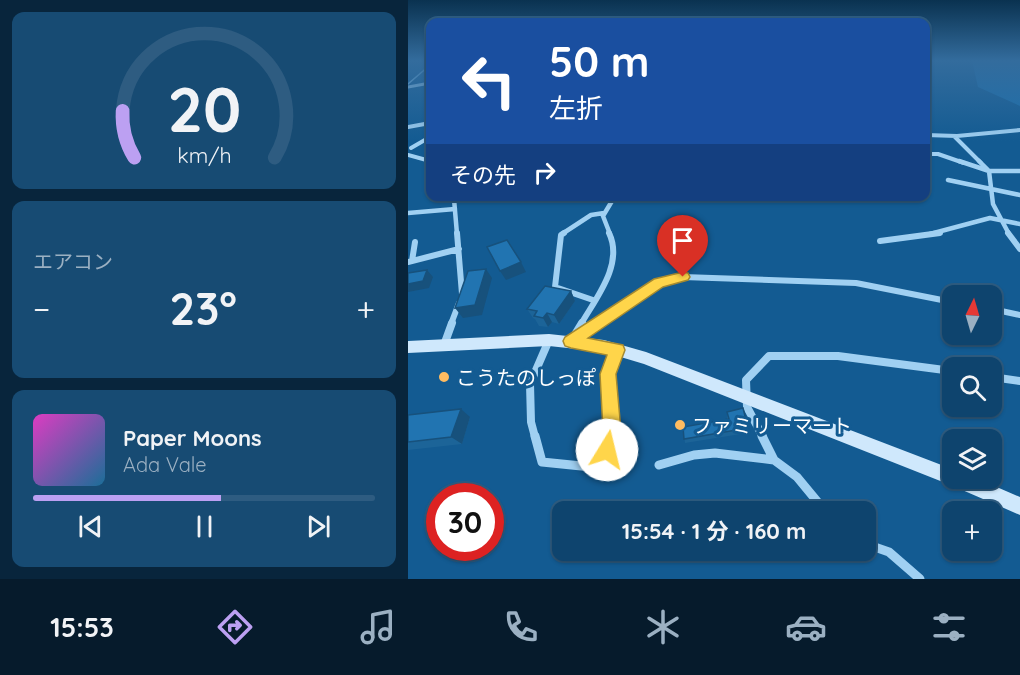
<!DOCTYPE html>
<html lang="ja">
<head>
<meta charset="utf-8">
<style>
  body { margin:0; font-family:Quicksand,"Noto Sans JP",sans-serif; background:#174b73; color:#f1f3f6; height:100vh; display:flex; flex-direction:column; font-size:22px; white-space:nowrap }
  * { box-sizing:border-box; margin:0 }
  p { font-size:20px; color:#9bb0c2 }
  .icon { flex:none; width:33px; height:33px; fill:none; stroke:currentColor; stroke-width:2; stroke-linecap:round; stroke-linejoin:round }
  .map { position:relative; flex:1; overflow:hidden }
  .sheet { display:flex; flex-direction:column; gap:12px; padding:12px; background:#08253c; width:408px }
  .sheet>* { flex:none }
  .hud { position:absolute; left:18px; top:18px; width:504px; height:183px; border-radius:12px; box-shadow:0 2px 4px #0004,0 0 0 2px #2e5c81; background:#1a4fa0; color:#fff; overflow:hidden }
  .needle { width:39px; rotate:5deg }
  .fabs { position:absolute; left:534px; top:285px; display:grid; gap:12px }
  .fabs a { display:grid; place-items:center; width:60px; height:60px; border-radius:12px; background:#0e446e; box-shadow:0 2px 4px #0004,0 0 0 2px #2e5c81; font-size:30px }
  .speed { position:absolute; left:18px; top:483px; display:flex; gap:12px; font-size:30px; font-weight:700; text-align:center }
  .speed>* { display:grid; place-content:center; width:78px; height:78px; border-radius:50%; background:#0e446e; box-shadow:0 2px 4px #0004,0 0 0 2px #2e5c81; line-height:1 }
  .speed .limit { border:9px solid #d22; background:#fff; color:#111 }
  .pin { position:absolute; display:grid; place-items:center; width:51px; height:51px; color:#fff; margin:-62px -26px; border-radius:50% 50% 50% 0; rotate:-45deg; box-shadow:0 0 6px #0007 }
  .pin .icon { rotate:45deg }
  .me { position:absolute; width:66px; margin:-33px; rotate:9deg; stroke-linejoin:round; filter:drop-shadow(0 0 4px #0008) }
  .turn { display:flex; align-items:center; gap:21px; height:126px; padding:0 24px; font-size:27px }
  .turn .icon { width:78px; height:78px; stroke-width:2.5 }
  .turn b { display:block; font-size:42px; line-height:51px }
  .then { display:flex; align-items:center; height:57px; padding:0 24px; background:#0003; gap:12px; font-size:22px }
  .big { font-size:45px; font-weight:700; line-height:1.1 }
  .sheet .card { flex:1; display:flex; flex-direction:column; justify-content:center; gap:9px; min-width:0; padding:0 21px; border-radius:12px; background:#174b73 }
  .sheet .dial { align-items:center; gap:0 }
  .dial svg { height:156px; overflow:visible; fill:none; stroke:#2e5c81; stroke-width:7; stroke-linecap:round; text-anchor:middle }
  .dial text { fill:#f1f3f6; stroke:none }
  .song { display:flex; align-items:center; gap:18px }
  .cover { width:72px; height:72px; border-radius:9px; background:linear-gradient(135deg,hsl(310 70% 55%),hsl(200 70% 35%)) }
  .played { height:6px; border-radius:3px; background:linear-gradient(90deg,#bca0f2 55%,#2e5c81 55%) }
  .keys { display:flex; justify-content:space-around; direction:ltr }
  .heat { display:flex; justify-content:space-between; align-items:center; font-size:33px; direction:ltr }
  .trip { position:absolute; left:144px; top:501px; width:324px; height:60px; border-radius:12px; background:#0e446e; box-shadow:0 2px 4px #0004,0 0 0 2px #2e5c81; font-weight:700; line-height:60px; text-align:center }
  .menu { display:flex; height:96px; justify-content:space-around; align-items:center; background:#061b2c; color:#9bb0c2 }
  .menu .icon { width:42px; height:42px }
  .menu .active { color:#bca0f2 }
  .menu b { font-size:27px; color:#f1f3f6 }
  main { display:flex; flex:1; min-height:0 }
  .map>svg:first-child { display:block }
</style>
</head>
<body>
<main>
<section class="sheet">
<div class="card dial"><svg viewBox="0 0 100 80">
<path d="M14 69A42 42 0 1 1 86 69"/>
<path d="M14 69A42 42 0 0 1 8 45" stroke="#bca0f2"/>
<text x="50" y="56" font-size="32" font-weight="700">20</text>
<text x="50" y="72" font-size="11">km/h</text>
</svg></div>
<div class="card"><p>エアコン</p>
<div class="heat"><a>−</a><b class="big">23°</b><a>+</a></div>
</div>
<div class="card">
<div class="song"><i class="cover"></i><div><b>Paper Moons</b><p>Ada Vale</p></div></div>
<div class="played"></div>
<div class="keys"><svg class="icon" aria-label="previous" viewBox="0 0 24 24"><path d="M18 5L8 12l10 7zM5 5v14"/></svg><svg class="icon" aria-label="pause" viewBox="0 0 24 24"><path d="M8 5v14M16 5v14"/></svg><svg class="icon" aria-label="next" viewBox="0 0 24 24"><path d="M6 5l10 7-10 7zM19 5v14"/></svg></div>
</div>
</section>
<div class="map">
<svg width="612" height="579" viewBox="0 0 612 579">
  <rect width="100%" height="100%" fill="#135b92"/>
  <path fill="#1b6fac" d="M561 60H612V106L570 87 564 61Z"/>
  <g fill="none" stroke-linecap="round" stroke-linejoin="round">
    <path stroke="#92cdf5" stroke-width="1.5" d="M0 84 22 65"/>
    <path stroke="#a0d0f2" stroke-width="3" d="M0 87 22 83"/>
    <path stroke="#a0d0f2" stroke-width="4" d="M0 127 22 123
      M518 135 549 136 612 130
      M546 136 573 163
      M3 148 22 137
      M518 154H530L556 163
      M0 155 22 161"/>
    <path stroke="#a0d0f2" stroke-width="4.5" d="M551 161 581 171H612
      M571 161 581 171 585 204 601 234
      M540 180 612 195
      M46 199 49 234
      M0 213 47 209
      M154 234 183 215 196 213
      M202 234 195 216 207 196
      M522 234 582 218 612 224"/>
    <path stroke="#a0d0f2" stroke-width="6" d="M49 233 54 294
      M156 233 153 235 147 287 185 300
      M600 233 612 249
      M472 241 532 233
      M4 261 7 242
      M0 262 51 249
      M584 309 612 315
      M43 324 51 303
      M173 324C188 298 216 264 201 233
      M188 324 251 283 275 277 448 283 544 302"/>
    <path stroke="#a0d0f2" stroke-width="8" d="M174 323 163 341 191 323
      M36 345 44 323
      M584 377 612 381
      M127 437 123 422 122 384 141 340
      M202 437 204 431 200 374 209 350
      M355 437 339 407 338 380 361 356H430L544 371"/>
    <path stroke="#a0d0f2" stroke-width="9" d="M127 436 134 462 193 468 203 436
      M354 436 366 460 389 477 418 512
      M251 465 286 455 307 453 366 460
      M458 544 481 552 512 579"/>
    <path fill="#cfe8fc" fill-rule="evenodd" d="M141 334 196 340 238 352 544 469V478H568L612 497V515L545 486 236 364 196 352 141 346 0 353V341Z"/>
  </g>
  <path fill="#1c6498" d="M163 291 167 301 151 324 144 322 140 327 131 326 127 319 125 318 119 309Z
    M319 412 340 428 339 433 277 443 275 427 319 419Z
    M0 415 62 417 54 444 0 450Z"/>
  <path fill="#17517c" d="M113 262 118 272 98 280 92 271Z
    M78 269 84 278 74 315 55 318 47 308Z
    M19 270 25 277 21 288 0 292V284Z
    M163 291 167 301 151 324 146 315Z
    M139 313 144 322 140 327 135 318Z
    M53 409 62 417 54 444 43 437Z"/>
  <path fill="#2174b1" stroke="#17517c" stroke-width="1.5" d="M99 240 113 262 92 271 79 247Z
    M78 269 67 305 47 308 60 271Z
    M19 270 15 281 0 284V273Z
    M137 286 163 291 146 315 139 313 135 318 126 316 129 311 119 309Z
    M335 408 340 428 276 439 275 427 321 419 319 412Z
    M53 409 43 437 0 442V415Z"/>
  <linearGradient id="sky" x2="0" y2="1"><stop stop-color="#0a3250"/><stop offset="0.43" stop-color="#336c9d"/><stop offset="1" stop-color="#336c9d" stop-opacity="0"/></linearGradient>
  <rect width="612" height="141" fill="url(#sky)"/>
  <path fill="#ffd54a" stroke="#a68a30" stroke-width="1.5" d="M275 272 280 273 282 277 280 280 255 287 180 338 215 345 217 350 208 374 213 431 205 456 199 459 192 456 189 450 195 431 192 374 199 355 163 348 157 346 155 341 157 337 246 279Z"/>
  <g fill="#ffbc61" stroke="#135b92" stroke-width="2">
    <circle cx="36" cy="377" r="6"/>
    <circle cx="272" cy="425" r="6"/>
  </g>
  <g text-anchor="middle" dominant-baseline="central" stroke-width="6" stroke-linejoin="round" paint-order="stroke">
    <g font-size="20" fill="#fff" stroke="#135b92" text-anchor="start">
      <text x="48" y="377">こうたのしっぽ</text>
      <text x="284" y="425">ファミリーマート</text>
    </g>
  </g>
</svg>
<div class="fabs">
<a><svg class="needle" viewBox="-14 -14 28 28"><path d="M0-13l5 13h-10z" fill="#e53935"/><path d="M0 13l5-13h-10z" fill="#9bb0c2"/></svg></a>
<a><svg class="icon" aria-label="search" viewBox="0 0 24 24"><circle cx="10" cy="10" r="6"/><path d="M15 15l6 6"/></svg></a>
<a><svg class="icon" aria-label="layers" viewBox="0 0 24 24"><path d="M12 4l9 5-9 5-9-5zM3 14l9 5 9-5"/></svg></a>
<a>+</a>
</div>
<div class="speed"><div class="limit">30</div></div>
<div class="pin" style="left:275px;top:277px;background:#d93025"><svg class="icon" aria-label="arrive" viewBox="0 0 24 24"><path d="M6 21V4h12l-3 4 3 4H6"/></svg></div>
<svg class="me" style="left:199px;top:450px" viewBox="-20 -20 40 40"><circle r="19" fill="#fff"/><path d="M0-13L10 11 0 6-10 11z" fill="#ffd54a"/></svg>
<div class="trip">15:54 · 1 分 · 160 m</div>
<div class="hud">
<div class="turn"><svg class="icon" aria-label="left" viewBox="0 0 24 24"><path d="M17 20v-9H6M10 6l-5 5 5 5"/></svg><div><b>50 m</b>左折</div></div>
<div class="then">その先<svg class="icon" aria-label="right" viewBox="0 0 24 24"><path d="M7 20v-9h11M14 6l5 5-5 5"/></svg></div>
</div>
</div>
</main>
<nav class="menu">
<b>15:53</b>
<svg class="icon active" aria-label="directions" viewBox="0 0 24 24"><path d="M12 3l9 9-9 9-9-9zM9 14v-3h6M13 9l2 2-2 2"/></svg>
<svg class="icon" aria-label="music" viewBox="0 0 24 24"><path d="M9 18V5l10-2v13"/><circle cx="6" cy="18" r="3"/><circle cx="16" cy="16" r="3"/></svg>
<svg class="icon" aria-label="phone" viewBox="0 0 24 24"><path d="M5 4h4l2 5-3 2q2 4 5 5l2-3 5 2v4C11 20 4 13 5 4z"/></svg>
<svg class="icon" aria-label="climate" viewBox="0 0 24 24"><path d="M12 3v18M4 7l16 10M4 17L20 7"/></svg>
<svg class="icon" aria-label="car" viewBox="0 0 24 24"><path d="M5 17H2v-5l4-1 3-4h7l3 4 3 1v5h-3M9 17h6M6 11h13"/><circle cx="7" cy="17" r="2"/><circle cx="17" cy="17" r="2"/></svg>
<svg class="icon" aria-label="filters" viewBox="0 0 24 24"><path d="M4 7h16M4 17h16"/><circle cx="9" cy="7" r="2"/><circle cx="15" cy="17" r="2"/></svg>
</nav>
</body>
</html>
